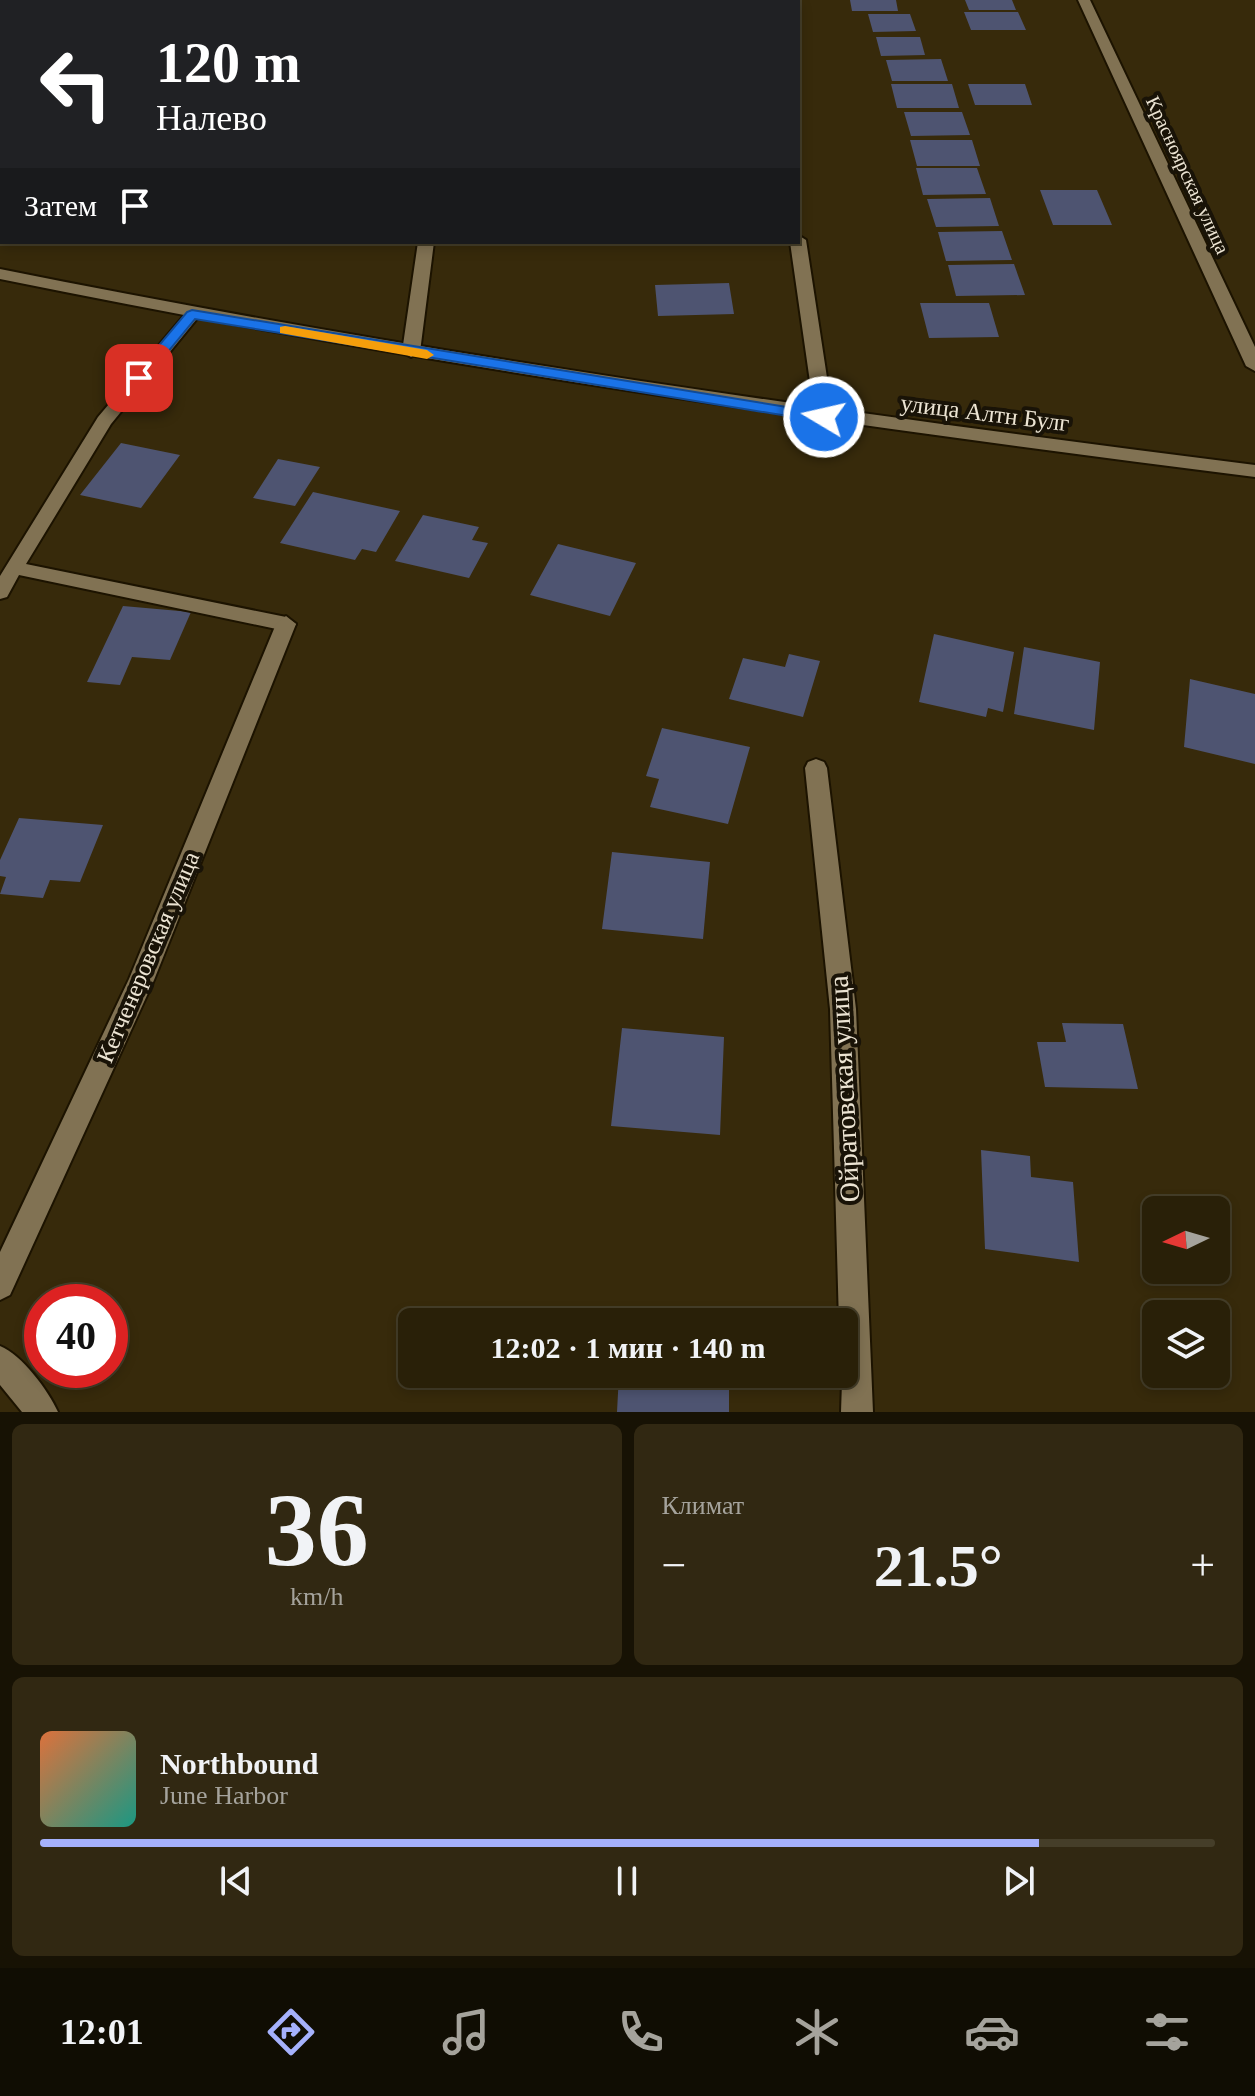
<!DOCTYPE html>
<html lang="ru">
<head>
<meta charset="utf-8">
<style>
  body { margin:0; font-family:Georgia,serif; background:#312812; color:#f1f3f6; height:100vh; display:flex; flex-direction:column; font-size:30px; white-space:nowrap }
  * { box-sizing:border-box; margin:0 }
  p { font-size:26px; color:#a5a39c }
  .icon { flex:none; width:44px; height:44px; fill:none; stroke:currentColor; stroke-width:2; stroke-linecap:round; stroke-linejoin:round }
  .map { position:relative; height:1412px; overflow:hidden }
  .details { display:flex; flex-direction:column; gap:12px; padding:12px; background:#171204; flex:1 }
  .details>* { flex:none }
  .banner { position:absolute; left:0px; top:0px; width:800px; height:244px; box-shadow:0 4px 12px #0003,0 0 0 2px #453e29; background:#202124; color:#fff; overflow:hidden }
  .needle { width:52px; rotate:265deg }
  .fabs { position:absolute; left:1142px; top:1196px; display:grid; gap:16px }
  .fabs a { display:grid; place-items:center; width:88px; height:88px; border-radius:12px; background:#292008; box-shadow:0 4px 12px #0003,0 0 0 2px #453e29; font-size:40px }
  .speed { position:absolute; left:24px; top:1284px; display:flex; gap:16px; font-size:40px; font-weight:700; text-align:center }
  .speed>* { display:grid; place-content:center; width:104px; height:104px; border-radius:50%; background:#292008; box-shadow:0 4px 12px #0003,0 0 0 2px #453e29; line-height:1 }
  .speed .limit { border:12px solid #d22; background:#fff; color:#111 }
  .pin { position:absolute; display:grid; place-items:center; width:68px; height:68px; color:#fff; margin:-34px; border-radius:16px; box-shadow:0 4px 12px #0006 }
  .me { position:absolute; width:88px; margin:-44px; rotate:279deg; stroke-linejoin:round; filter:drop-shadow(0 0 6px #0008) }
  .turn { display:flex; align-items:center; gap:28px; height:168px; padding:0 24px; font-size:36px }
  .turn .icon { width:104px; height:104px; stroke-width:2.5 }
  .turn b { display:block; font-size:56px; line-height:68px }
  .then { display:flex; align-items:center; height:76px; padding:0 24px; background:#0003; gap:16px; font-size:30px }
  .big { font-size:60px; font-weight:600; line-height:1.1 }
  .details .card { flex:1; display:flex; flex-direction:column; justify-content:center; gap:12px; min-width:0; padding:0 28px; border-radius:12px; background:#312812 }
  .details .dial { align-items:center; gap:0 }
  .dial b { font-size:104px; line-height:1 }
  .song { display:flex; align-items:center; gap:24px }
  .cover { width:96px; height:96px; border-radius:12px; background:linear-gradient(135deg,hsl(20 70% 55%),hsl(170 70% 35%)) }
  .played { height:8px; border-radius:4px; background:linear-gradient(90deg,#a5b1fc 85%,#453e29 85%) }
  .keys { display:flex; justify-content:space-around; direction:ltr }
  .heat { display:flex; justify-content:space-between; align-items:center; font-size:44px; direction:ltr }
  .details .tiles { flex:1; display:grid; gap:12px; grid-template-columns:1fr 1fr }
  .card:last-child { grid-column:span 2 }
  .trip { position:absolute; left:398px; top:1308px; width:460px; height:80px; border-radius:12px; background:#292008; box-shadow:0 4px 12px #0003,0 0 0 2px #453e29; font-weight:600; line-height:80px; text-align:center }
  .dock { display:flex; height:128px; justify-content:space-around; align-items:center; background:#100d03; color:#a5a39c }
  .dock .icon { width:56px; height:56px }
  .dock .selected { color:#a5b1fc }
  .dock b { font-size:36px; color:#f1f3f6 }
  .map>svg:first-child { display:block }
</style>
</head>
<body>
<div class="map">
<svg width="1255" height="1412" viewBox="0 0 1255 1412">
  <rect width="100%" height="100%" fill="#372a0b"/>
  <path fill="#4e5471" d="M850 0H896L898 11H852Z
    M965 0H1012L1016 10H969Z
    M964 12H1018L1026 30H971Z
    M868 14H910L916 31 873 32Z
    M876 37H920L925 55 881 56Z
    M941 59 948 81H892L886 60Z
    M891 84H952L959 108H897Z
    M968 84H1025L1032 105H975Z
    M904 112H962L970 135 911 136Z
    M910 140H972L980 166H917Z
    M916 168H977L986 194 923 195Z
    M1040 190H1097L1112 225H1053Z
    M990 198 999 226 936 227 927 199Z
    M1002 231 1012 260 946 261 938 232Z
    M1014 264 1025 295 956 296 948 265Z
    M729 283 734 314 658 316 655 285Z
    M920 303H989L999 337 929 338Z
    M121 443 180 455 141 508 80 495Z
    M278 459 320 467 295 506 253 498Z
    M313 492 400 511 376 552 362 549 355 560 280 543Z
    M423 515 479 527 472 540 488 543 469 578 395 561Z
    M558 544 636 563 610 616 530 595Z
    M123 606 191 612 170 660 132 657 120 685 87 682Z
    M934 634 1014 652 1003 712 988 708 986 717 919 702Z
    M1024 647 1100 662 1094 730 1014 714Z
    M789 654 820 661 803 717 729 699 743 658 785 667Z
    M1190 679 1255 694V764L1184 747Z
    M662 728 750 747 728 824 650 807 659 779 646 776Z
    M19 818 103 825 80 882 50 880 43 898 0 894 6 877 0 876V860Z
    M612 852 710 862 703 939 602 929Z
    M1062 1023 1123 1024 1138 1089 1045 1087 1037 1042H1066Z
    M622 1028 724 1037 720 1135 611 1126Z
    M981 1150 1030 1156 1031 1177 1073 1182 1079 1262 985 1249Z
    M623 1313 722 1320V1322H622Z
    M619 1374H729V1412H617Z"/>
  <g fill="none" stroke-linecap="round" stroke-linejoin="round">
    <g stroke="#1c1300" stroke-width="4">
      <path id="service" d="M192 310 200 315 111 424 26 564 286 617 296 624 293 629 286 631 19 575 7 597 0 599V576L98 417 187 312Z"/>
    </g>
    <g stroke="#1c1300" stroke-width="4">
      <path id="minor" d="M453 0H465V2H453Z
        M757 0H769V2H757Z
        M1078 0H1090L1255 347V371L1246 366Z
        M2 200V211L0 212V201Z
        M798 235 806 240 833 417 824 423 815 417 790 242H798Z
        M418 242H434L420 352 411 357 402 352Z
        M286 616 296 624 154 980 10 1295 0 1300V1252L129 979 276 624Z
        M816 759 824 762 827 768 856 1009 873 1412H841L844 1322H839L830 1009 805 768 808 762Z
        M0 1346C22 1355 48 1390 58 1412H22L0 1385Z"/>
    </g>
    <g stroke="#1c1300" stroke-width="4">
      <path id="tertiary" d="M0 269C416 353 834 412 1255 465V477C834 424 416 364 0 279Z"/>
    </g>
    <use href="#service" fill="#817253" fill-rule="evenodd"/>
    <use href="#minor" fill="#817253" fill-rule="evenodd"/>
    <use href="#tertiary" fill="#817253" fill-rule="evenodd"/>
  </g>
  <path fill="#1a73e8" stroke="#114b97" stroke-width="2" d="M192 310 824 413 832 417 824 422 195 319 144 381H134V375L187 312Z"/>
  <path fill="#f59e0b" d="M285 326 427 350 434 355 427 359 280 333V327Z"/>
  <g text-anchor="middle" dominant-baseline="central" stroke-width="8" stroke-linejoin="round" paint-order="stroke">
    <g font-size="20" fill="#ece4d3" stroke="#191307">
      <text transform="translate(1188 175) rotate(65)">Красноярская улица</text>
    </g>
    <g font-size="24" fill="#ece4d3" stroke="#191307">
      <text transform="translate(985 413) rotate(7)">улица Алтн Булг</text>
      <text transform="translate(148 957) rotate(-67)">Кетченеровская улица</text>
    </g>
    <g font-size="28" fill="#ece4d3" stroke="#191307">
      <text transform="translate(844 1089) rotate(-93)">Ойратовская улица</text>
    </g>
  </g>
</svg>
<div class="fabs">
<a><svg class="needle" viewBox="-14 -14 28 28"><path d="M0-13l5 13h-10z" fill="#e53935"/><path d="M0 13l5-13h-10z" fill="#a5a39c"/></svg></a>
<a><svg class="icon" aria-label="layers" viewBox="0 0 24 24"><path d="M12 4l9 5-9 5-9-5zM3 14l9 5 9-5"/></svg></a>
</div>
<div class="speed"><div class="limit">40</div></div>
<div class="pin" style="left:139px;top:378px;background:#d93025"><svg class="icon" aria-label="arrive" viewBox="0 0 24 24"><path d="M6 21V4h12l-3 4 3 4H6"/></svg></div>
<svg class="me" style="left:824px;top:417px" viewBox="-20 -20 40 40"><circle r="17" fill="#1a73e8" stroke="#fff" stroke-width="3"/><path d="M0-11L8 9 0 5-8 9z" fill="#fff"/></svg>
<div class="trip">12:02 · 1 мин · 140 m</div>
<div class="banner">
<div class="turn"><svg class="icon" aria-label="left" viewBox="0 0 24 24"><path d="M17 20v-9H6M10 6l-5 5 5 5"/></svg><div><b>120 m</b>Налево</div></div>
<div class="then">Затем<svg class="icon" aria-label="arrive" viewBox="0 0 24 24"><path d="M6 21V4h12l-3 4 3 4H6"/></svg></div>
</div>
</div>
<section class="details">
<div class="tiles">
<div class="card dial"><b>36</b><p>km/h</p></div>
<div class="card"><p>Климат</p>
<div class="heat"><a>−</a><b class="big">21.5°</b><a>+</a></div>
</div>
<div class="card">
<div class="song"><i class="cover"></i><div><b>Northbound</b><p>June Harbor</p></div></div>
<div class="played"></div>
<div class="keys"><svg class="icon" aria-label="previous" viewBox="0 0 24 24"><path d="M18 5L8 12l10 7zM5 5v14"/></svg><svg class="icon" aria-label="pause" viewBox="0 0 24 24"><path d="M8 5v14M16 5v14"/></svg><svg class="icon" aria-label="next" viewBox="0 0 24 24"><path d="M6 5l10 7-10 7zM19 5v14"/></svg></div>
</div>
</div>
</section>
<nav class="dock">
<b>12:01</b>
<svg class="icon selected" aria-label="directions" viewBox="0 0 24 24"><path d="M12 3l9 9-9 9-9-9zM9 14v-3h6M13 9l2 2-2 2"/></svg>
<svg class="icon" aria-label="music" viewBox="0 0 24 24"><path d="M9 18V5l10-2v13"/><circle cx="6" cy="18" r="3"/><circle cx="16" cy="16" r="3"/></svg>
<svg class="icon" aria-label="phone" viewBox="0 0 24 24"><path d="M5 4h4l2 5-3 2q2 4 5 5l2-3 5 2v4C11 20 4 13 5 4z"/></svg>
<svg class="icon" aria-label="climate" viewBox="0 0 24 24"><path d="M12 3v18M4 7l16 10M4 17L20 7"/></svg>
<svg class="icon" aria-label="car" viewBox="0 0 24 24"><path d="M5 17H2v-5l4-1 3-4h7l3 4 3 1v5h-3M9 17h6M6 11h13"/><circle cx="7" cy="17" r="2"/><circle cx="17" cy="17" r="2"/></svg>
<svg class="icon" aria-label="filters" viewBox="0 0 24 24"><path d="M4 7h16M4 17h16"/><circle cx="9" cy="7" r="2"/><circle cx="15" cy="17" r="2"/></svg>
</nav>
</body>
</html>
